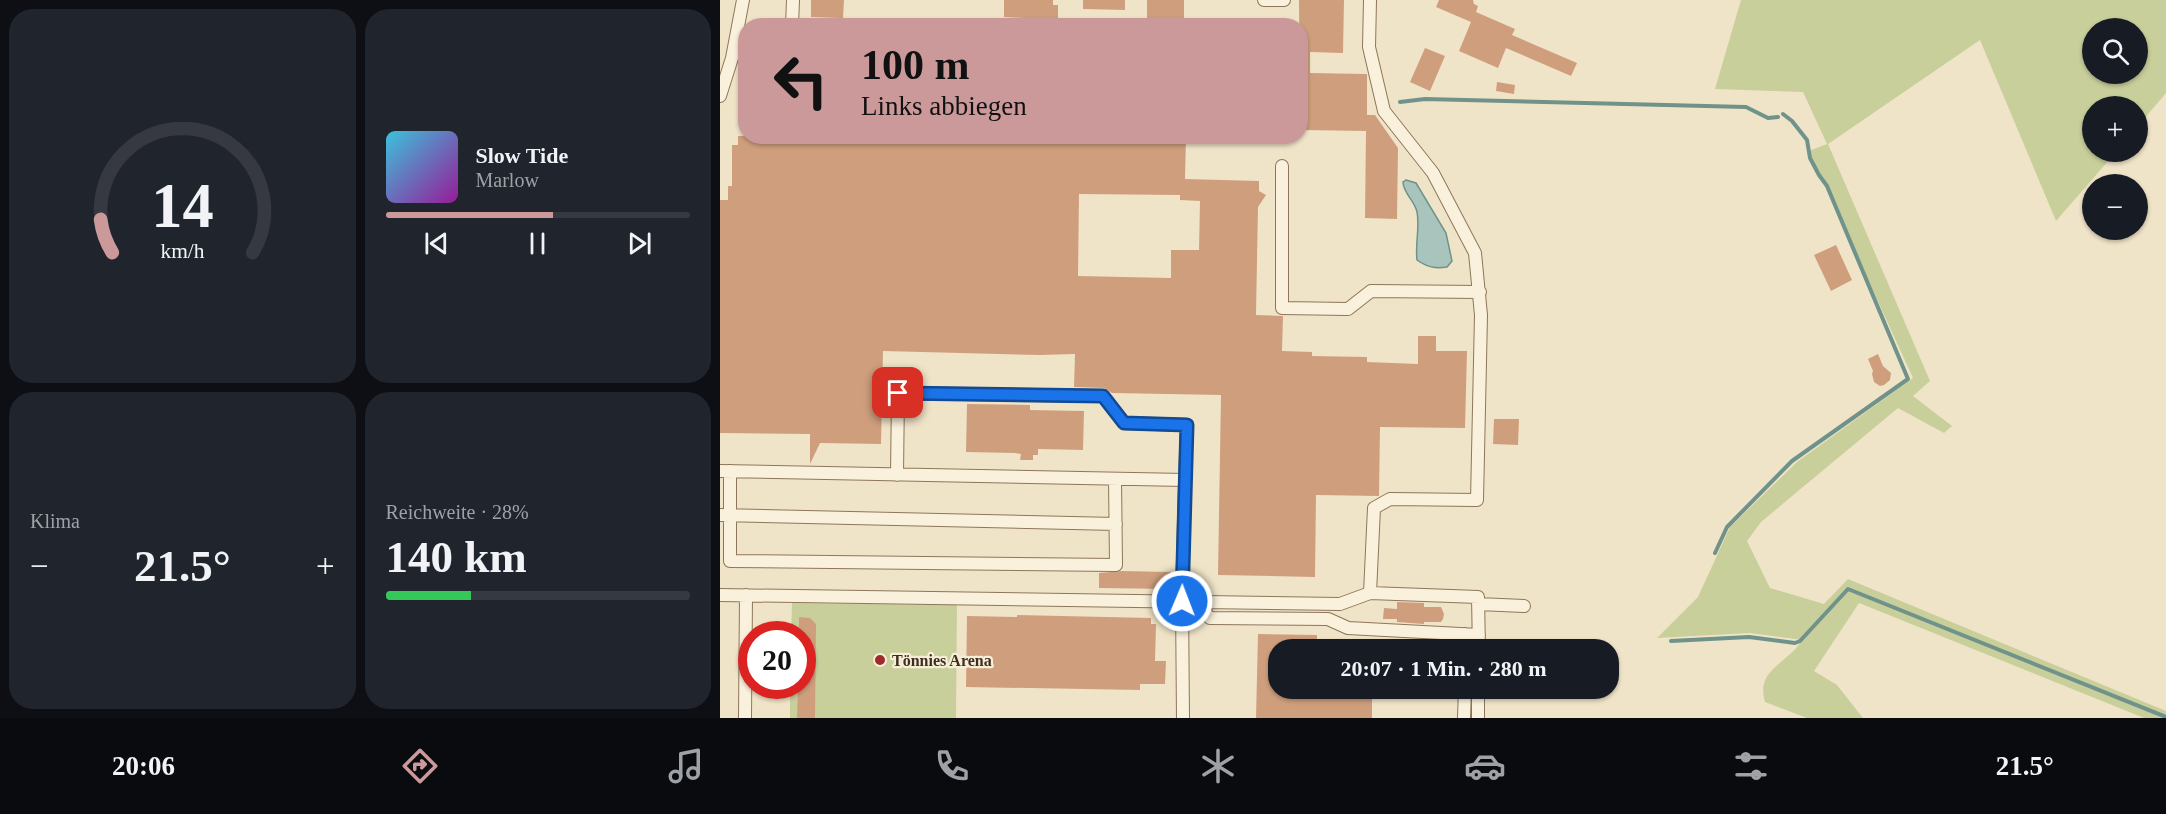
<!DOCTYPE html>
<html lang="de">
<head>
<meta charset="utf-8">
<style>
  body { margin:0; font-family:Georgia,serif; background:#20242c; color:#f1f3f6; height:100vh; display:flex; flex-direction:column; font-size:22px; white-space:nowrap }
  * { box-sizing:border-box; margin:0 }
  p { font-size:20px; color:#9ea1a6 }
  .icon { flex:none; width:33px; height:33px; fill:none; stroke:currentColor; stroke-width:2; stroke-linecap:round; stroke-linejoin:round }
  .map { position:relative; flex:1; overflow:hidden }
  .side { display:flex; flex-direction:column; gap:9px; padding:9px; background:#0d0f14; width:720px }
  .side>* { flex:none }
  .guide { position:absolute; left:18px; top:18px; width:570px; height:126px; border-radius:24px; box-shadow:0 2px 4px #0004; background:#cc999b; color:#111; overflow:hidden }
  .tools { position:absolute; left:1362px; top:18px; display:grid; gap:12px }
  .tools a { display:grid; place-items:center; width:66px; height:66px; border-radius:50%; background:#171b24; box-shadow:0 2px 4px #0004; font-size:30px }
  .speed { position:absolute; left:18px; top:621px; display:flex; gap:12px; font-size:30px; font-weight:700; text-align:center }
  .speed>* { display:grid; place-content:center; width:78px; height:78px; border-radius:50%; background:#171b24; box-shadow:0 2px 4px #0004; line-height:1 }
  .speed .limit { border:9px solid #d22; background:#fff; color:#111 }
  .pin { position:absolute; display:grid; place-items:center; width:51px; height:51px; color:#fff; margin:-26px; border-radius:12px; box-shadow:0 3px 9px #0006 }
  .me { position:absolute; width:66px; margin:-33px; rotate:1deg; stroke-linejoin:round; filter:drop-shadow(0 0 4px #0008) }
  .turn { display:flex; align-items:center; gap:21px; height:126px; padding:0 24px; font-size:27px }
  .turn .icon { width:78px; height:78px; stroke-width:2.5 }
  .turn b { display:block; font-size:42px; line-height:51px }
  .big { font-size:45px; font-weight:700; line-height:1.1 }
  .side .widget { flex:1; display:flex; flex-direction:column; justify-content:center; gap:9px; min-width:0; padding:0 21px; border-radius:24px; background:#20242c }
  .side .dial { align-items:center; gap:0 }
  .dial svg { height:156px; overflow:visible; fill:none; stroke:#363941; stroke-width:7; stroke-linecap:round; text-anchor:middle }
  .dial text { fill:#f1f3f6; stroke:none }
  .song { display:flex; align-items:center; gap:18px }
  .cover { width:72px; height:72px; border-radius:9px; background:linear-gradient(135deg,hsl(190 70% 55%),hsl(300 70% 35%)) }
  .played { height:6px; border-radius:3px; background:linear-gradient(90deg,#cc999b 55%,#363941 55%) }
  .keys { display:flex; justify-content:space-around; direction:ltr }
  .heat { display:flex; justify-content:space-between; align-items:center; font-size:33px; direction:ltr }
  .charge { height:9px; border-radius:4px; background:linear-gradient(90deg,#34c759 28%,#363941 0) }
  .side .tiles { flex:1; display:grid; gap:9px; grid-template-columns:repeat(2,1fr) }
  .trip { position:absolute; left:548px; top:639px; width:351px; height:60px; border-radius:24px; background:#171b24; box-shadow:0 2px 4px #0004; font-weight:700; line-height:60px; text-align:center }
  .tab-bar { display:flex; height:96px; justify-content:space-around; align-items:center; background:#090b0e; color:#9ea1a6 }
  .tab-bar .icon { width:42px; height:42px }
  .tab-bar .selected { color:#cc999b }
  .tab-bar b { font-size:27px; color:#f1f3f6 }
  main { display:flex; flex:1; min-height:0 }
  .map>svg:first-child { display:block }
</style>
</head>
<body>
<main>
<section class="side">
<div class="tiles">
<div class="widget dial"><svg viewBox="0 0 100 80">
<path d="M14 69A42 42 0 1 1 86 69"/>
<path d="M14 69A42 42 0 0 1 8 52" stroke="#cc999b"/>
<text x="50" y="56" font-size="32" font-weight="700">14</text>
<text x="50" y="72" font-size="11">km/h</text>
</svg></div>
<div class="widget">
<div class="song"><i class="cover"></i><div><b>Slow Tide</b><p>Marlow</p></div></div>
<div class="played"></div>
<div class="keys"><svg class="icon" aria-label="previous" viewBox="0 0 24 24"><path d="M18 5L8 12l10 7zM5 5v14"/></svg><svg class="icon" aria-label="pause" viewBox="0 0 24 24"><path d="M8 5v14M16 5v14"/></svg><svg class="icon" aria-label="next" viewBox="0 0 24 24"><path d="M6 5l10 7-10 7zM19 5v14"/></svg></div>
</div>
<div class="widget"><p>Klima</p>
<div class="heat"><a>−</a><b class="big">21.5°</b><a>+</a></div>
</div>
<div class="widget"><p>Reichweite · 28%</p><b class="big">140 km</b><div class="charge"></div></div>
</div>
</section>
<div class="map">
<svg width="1446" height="718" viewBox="0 0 1446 718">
  <rect width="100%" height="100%" fill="#f0e4c8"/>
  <path fill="#c9cf9b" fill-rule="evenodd" d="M1021 0H1446V93L1418 126V106H1372V152H1396L1336 221 1260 40 1108 144 1210 381 1193 396 1232 426 1224 433 1178 408 1041 522 1027 541 1050 588 1104 604 1128 579 1446 711V718H1424L1139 603 1094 671 1117 685 1143 718H1087L1045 702C1035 669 1068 664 1082 640L1030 633 937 638 978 597 1010 527 1077 462 1193 378 1089 151 1107 144 1083 92 995 89ZM1418 28V74H1372V28Z
    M72 603 237 605 236 718H70V686H82V634H71Z"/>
  <path fill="#a9c4bc" stroke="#6f938a" stroke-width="1.5" d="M686 180 696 183 726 233 732 261 727 267C715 269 707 267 697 260 695 244 700 227 697 212 695 201 683 193 683 182Z"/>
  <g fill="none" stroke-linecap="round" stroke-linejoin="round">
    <path stroke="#6f938a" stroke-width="4" d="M680 102 705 99 1026 107 1048 118 1058 117
      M995 553 1007 527 1072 461 1188 379 1107 186 1099 175 1090 158 1087 140 1072 121 1063 114
      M951 641 1029 637 1075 643 1080 641 1128 589 1446 717"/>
  </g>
  <path fill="#cf9f7d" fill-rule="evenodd" d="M91 0H124L123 18 91 17Z
    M284 0H333V5H338V26H305V18L284 17Z
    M363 0H405V10L363 9Z
    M427 0H464V26H427Z
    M579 0H624L623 53 590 52V73L647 74V115H655L678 148 677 219 645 218 646 131 582 130V125H580Z
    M719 0H753L754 4 758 6 756 12 795 29 792 35 857 63 851 76 786 48 778 68 739 51 751 22 716 7Z
    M705 48 725 56 710 91 690 82Z
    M777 82 795 85 794 94 776 91Z
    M18 136H466L465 179 539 181V191L546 195 538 207 536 315 563 316 562 351 592 352V356L647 357V362L698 364V336H716V351H747L745 428 660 427 659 496 596 495 595 577 498 575 501 395 392 393 384 388 354 387 355 354 320 355 163 351 161 444 100 443 90 464V434L0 433V200H8V186H12V145H18ZM359 194 460 195V200L480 201 479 250H451V278L358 276Z
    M1116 245 1132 280 1111 291 1094 255Z
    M1158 354 1163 366 1171 373 1170 380 1164 385 1160 386 1154 382 1152 374 1153 371 1148 359Z
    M247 404 310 405V410L364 411 363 450 318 449V455H313V460H300L301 454 295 453 246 452Z
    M774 419H799L798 445 773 444Z
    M401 571 451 572 450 589 379 588V573Z
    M677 602 704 603V607H721L724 614 723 619 721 622H704V624L677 622V619H663L664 608 677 609Z
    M297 615 431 618V624H436L435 661H446L445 684H420V690L246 687 247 616 297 617Z
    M79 617 90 618 96 624 95 718H77L78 686H82V634H79Z
    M538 634 597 635V650H558V688H652V718H536Z
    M677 639 704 640V644H676Z"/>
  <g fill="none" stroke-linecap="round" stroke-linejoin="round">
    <g stroke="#8d765c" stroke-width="14">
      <path id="minor" d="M544 0H564
        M650 0 649 47 664 111 713 173 755 253 761 315 757 500 670 499 654 508 650 593
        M72 26 73 0
        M0 96 12 58 23 0
        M562 166V308L628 309 651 291 760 292
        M0 471 465 480 462 601 463 718
        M10 471V561L396 565 395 479
        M177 475 178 393 383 396 404 423 467 425 465 480
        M0 515 396 524
        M0 595 620 604 650 593 758 597 759 650
        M475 601 490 618 608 619 628 628 759 635
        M758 604 804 606
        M745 650V634
        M25 718 26 595
        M744 718 745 688
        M758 718V688"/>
    </g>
    <use href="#minor" stroke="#faf1dc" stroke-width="12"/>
  </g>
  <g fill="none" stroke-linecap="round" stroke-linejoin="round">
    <g stroke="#114b97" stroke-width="15">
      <path id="route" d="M178 393 383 396 404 423 467 425 462 601"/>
    </g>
    <use href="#route" stroke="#1a73e8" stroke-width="10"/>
  </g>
  <circle fill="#9e2a2b" stroke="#f7eed8" stroke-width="2" cx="160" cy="660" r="6"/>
  <g text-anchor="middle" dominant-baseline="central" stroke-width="4.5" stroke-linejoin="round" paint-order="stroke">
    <g font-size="16" font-weight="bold" fill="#3d2e20" stroke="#f7eed8" text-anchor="start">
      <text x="172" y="660">Tönnies Arena</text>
    </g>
  </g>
</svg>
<div class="tools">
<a><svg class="icon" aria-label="search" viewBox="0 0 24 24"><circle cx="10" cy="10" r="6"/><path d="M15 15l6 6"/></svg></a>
<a>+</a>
<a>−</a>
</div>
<div class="speed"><div class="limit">20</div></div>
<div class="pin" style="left:178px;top:393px;background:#d93025"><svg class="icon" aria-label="arrive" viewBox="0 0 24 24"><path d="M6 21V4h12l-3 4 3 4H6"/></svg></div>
<svg class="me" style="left:462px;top:601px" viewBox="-20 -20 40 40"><circle r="17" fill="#1a73e8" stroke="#fff" stroke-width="3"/><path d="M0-11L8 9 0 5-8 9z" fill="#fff"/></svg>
<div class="trip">20:07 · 1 Min. · 280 m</div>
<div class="guide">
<div class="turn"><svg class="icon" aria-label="left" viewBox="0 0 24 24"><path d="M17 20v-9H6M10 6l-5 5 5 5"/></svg><div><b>100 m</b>Links abbiegen</div></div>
</div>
</div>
</main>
<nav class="tab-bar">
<b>20:06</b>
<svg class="icon selected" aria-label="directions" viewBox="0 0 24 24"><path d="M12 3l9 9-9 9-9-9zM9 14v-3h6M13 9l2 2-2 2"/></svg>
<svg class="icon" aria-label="music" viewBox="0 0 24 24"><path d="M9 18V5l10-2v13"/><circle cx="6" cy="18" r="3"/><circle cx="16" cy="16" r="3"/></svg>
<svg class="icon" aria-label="phone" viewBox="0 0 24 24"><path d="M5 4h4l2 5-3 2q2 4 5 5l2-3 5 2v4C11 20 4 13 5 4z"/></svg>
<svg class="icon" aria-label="climate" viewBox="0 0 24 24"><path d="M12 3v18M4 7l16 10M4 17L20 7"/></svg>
<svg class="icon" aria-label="car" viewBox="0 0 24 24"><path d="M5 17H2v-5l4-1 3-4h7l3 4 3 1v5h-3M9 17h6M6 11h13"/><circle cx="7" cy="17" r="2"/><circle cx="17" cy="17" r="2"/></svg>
<svg class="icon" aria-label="filters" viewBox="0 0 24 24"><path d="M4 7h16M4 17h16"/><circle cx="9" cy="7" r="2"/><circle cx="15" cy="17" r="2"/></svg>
<b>21.5°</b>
</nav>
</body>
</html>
